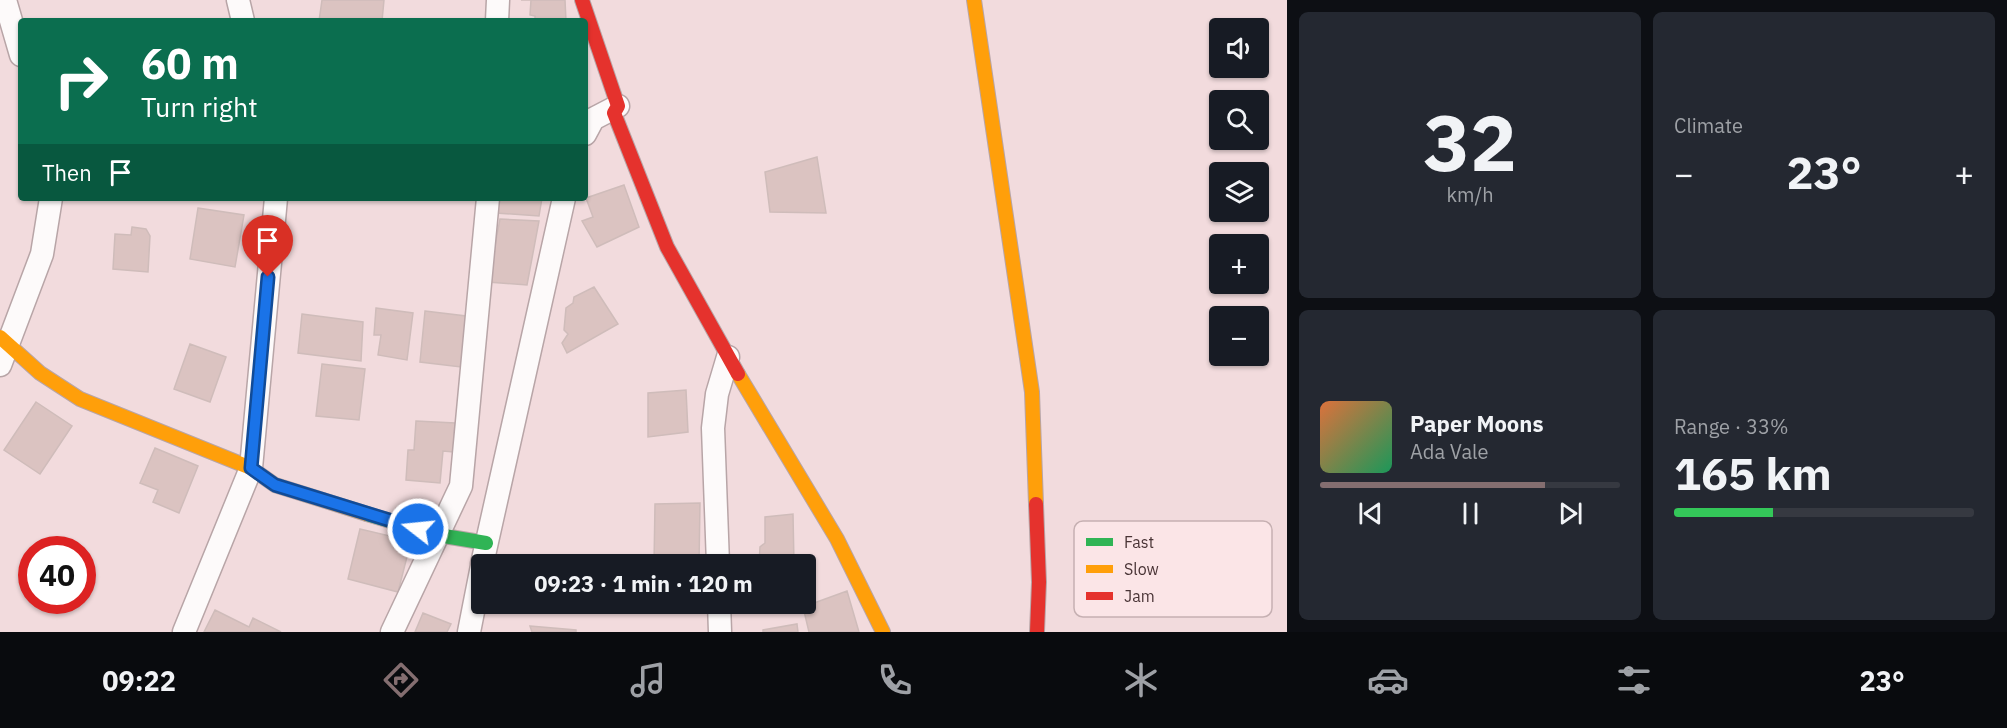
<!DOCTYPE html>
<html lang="en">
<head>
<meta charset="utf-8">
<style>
  body { margin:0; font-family:"IBM Plex Sans",sans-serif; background:#242831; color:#f1f3f6; height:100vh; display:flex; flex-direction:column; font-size:22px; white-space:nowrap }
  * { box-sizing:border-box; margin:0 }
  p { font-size:20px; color:#9ea1a6 }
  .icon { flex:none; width:33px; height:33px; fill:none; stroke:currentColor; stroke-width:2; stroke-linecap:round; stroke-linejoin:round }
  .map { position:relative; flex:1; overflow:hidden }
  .panel { display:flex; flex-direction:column; gap:12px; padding:12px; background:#0d0f14; width:720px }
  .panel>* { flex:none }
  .top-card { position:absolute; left:18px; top:18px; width:570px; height:183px; border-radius:6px; box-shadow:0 2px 4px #0004; background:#0b6e4f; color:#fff; overflow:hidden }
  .controls { position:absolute; left:1209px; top:18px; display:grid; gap:12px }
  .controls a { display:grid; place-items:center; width:60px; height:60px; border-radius:6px; background:#171b24; box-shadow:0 2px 4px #0004; font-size:30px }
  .speed { position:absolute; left:18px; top:536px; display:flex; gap:12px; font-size:30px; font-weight:700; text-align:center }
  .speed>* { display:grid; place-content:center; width:78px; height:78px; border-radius:50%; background:#171b24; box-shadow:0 2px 4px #0004; line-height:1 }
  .speed .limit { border:9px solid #d22; background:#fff; color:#111 }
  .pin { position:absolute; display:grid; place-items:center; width:51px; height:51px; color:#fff; margin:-62px -26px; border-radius:50% 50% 50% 0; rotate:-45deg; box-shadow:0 0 6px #0007 }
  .pin .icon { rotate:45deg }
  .me { position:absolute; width:66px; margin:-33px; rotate:286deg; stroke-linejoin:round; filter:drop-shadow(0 0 4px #0008) }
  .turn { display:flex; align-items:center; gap:21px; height:126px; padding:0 24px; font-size:27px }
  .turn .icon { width:78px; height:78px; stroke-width:2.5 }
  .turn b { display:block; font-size:42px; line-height:51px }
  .then { display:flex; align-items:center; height:57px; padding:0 24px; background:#0003; gap:12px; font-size:22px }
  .big { font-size:45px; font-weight:700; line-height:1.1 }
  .panel .card { flex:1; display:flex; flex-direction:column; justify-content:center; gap:9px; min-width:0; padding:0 21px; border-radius:9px; background:#242831 }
  .panel .dial { align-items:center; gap:0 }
  .dial b { font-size:78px; line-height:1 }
  .song { display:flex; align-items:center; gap:18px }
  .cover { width:72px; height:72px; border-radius:9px; background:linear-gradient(135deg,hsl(20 70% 55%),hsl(150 70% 35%)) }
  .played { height:6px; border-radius:3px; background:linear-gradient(90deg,#846e70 75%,#363941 75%) }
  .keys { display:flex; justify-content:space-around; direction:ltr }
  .heat { display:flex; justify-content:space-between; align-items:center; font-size:33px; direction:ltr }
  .charge { height:9px; border-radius:4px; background:linear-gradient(90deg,#34c759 33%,#363941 0) }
  .panel .tiles { flex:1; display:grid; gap:12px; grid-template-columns:repeat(2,1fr) }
  .trip { position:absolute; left:471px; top:554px; width:345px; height:60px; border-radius:6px; background:#171b24; box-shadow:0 2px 4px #0004; font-weight:700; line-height:60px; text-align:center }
  .tab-bar { display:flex; height:96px; justify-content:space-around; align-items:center; background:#090b0e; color:#9ea1a6 }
  .tab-bar .icon { width:42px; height:42px }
  .tab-bar .on { color:#846e70 }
  .tab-bar b { font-size:27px; color:#f1f3f6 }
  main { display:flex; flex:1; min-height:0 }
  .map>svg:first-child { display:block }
</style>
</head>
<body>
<main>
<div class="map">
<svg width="1287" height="632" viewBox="0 0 1287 632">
  <rect width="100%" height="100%" fill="#f2dbdd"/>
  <path fill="#dbc3c1" stroke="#cfbcba" stroke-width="1.5" d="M322 0H384L382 21H319Z
    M521 0H565L566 21H535V16L530 15 531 0Z
    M817 157 826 213 770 212 765 172Z
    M624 185 639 227 597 247 582 221 593 217 586 198Z
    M500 198H542L539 216 496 213Z
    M198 208 244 215 235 267 190 259Z
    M500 219 539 221 527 285 488 282Z
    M132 227 146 229 150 236 148 272 113 269 115 234 131 235Z
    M594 287 618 324 567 353 562 343 568 334 564 330 566 308 573 303 574 297Z
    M376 308 413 313 407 360 378 355 381 335H374Z
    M425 311 466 316 461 367 420 362Z
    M302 314 363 322 361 361 298 353Z
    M190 344 226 357 210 402 174 389Z
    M322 364 365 369 359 420 316 416Z
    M686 390 688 432 648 437V393Z
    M36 402 72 426 40 474 4 450Z
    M416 421 455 423 453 452 443 451 440 483 406 480 408 450H414Z
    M155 448 198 466 179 513 153 502 158 490 140 483Z
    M700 503 699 564H654L655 504Z
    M793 514 794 564H759L760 547 765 543V517Z
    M360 529 411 541 398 592 348 579Z
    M847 591 859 632H809L803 607Z
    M654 603H699V604L654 607Z
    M215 610 249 627 253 618 281 632H204Z
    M423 613 451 624 447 632H415Z
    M797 624 798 632H763V630Z
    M530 626 576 630V632H532Z"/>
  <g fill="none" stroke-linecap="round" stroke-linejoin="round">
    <g stroke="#b8a5a7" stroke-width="25">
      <path id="street" d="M5 0 21 55
        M238 0 243 21
        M497 21 498 0
        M585 134 593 119 618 106
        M0 365 42 254 51 198
        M482 564 564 198
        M718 564 713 428 717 394 728 357
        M719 603 720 632
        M184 632 251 468 276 198
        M392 632 461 486 488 198
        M469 632 482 566"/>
    </g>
    <g stroke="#b8a5a7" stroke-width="16">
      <path id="fast" d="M367 514 438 535 486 543"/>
    </g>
    <g stroke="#b8a5a7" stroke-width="16">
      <path id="slow" d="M974 0 1032 392 1036 504
        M0 337 40 373 80 399 251 468 275 485 367 514
        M738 374 837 539 883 632"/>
    </g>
    <g stroke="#b8a5a7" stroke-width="16">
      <path id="jam" d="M582 0 618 106 614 113 667 247 738 374
        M1036 504 1039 582 1037 632"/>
    </g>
    <use href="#street" stroke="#fdfafa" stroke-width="22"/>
    <use href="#fast" stroke="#30b455" stroke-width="14"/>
    <use href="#slow" stroke="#ff9f0a" stroke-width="14"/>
    <use href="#jam" stroke="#e5322d" stroke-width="14"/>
  </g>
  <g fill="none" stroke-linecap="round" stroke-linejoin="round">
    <g stroke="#114b97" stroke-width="15">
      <path id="route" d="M268 277 251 468 275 485 418 529"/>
    </g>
    <use href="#route" stroke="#1a73e8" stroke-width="10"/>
  </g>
  <rect x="1074" y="521" width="198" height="96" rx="9" fill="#fbe5e7" stroke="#c6b0b2" stroke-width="1.5"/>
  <rect x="1086" y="538" width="27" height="8" fill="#30b455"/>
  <rect x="1086" y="565" width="27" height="8" fill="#ff9f0a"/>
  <rect x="1086" y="592" width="27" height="8" fill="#e5322d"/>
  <g font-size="16" fill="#493436">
    <text x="1124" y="548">Fast</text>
    <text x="1124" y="575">Slow</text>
    <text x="1124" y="602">Jam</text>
  </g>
</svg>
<div class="controls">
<a><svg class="icon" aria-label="sound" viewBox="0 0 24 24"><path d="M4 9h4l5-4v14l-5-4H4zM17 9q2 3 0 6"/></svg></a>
<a><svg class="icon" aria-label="search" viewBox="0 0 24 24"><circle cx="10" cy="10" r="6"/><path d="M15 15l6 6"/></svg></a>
<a><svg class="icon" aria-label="layers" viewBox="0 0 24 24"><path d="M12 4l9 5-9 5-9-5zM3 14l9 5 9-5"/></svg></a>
<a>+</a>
<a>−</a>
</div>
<div class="speed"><div class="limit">40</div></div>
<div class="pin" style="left:268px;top:277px;background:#d93025"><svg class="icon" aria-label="arrive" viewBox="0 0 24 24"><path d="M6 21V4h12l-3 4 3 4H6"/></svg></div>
<svg class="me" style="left:418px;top:529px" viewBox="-20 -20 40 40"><circle r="17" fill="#1a73e8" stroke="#fff" stroke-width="3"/><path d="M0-11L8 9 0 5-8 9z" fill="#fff"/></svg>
<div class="trip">09:23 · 1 min · 120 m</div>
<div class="top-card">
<div class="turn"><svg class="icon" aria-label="right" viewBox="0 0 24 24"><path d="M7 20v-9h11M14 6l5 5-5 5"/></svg><div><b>60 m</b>Turn right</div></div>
<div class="then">Then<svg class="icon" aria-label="arrive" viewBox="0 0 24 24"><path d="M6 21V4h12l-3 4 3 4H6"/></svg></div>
</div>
</div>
<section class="panel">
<div class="tiles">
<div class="card dial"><b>32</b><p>km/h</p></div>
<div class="card"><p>Climate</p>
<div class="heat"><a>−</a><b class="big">23°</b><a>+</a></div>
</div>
<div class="card">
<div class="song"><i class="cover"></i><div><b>Paper Moons</b><p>Ada Vale</p></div></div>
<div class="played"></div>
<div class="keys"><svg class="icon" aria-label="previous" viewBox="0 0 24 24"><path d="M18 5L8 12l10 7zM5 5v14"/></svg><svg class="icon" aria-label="pause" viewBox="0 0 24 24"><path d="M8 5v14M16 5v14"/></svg><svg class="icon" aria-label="next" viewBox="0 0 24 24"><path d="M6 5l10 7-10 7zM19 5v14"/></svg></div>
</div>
<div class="card"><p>Range · 33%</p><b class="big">165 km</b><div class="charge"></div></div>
</div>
</section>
</main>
<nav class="tab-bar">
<b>09:22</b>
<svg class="icon on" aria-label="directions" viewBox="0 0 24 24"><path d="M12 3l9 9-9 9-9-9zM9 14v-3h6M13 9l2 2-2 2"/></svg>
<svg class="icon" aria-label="music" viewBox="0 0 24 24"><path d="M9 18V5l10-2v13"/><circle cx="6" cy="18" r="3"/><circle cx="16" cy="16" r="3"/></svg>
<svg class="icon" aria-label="phone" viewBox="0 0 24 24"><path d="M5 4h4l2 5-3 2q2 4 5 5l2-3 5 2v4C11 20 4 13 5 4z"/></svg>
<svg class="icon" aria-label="climate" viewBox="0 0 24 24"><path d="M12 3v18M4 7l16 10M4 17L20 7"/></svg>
<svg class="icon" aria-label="car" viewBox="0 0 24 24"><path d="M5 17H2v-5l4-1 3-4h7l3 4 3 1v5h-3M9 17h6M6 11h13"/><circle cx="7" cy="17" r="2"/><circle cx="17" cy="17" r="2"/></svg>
<svg class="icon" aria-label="filters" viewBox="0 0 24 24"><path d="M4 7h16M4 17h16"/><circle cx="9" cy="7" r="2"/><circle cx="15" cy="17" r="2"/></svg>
<b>23°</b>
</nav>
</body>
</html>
